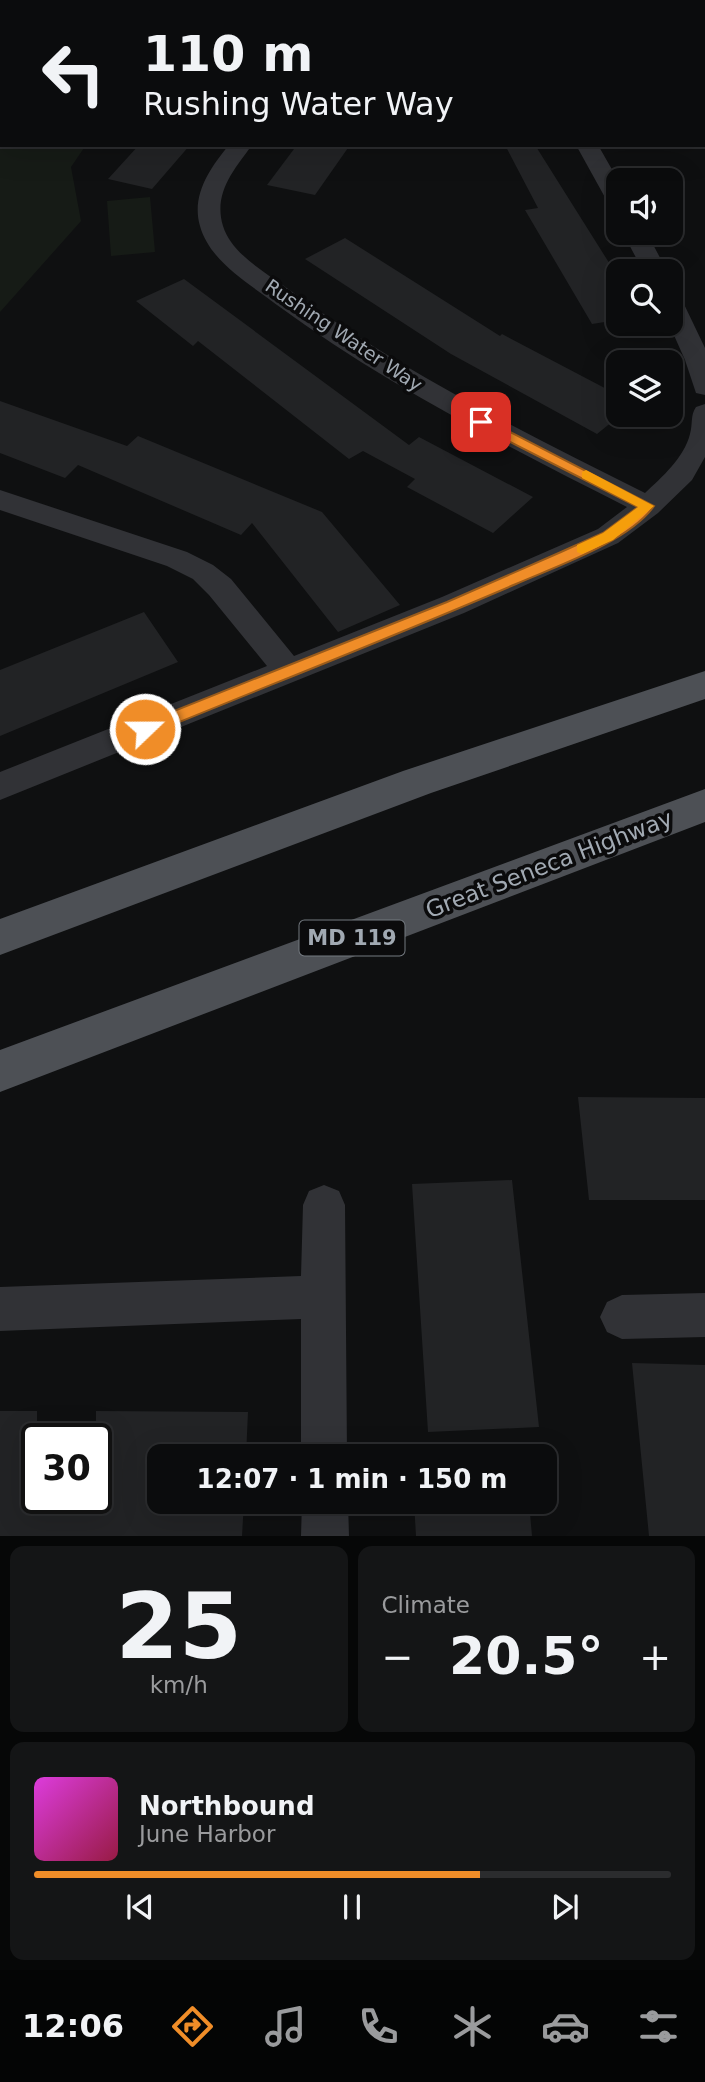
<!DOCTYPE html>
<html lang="en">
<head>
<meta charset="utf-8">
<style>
  body { margin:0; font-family:"DejaVu Sans",sans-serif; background:#141516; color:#f1f3f6; height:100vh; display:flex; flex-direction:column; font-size:26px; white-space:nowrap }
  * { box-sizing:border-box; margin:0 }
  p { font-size:23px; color:#9a9b9d }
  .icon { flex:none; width:38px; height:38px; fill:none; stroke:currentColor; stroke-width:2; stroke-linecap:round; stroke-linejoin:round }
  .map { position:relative; height:1536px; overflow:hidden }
  .details { display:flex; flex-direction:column; gap:10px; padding:10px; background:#060707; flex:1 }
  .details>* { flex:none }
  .guide { position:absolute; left:0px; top:0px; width:705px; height:147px; box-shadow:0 7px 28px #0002,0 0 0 2px #2b2c2e; background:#0b0c0d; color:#f1f3f6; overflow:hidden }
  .fabs { position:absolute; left:606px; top:168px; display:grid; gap:14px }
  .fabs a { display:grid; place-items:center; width:77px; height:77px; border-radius:14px; background:#0b0c0d; box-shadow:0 7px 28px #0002,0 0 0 2px #2b2c2e; font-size:35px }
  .speed { position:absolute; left:21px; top:1423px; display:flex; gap:14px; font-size:35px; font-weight:700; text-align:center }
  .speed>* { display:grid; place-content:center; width:91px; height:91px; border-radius:50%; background:#0b0c0d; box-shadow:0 7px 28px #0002,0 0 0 2px #2b2c2e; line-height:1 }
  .speed .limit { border:4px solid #111; border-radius:10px; background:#fff; color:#111 }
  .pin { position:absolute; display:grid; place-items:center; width:60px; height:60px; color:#fff; margin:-30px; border-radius:14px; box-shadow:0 4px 10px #0006 }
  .me { position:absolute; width:77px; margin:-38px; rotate:68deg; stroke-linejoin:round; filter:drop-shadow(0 0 5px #0008) }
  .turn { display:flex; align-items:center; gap:24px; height:147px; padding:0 28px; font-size:32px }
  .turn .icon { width:91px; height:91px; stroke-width:2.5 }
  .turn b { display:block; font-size:49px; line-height:60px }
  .big { font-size:52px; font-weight:600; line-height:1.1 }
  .details .tile { flex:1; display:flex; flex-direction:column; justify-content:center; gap:10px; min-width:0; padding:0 24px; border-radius:14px; background:#141516 }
  .details .dial { align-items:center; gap:0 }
  .dial b { font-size:91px; line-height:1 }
  .song { display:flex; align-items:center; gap:21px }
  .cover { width:84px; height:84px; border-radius:10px; background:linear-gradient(135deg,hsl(300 70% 55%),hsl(340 70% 35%)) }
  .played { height:7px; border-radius:4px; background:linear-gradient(90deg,#f08d28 70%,#2b2c2e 70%) }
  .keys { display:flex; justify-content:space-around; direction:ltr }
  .heat { display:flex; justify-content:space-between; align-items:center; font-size:38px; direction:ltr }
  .details .tiles { flex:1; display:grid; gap:10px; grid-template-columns:1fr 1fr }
  .tile:last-child { grid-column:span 2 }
  .trip { position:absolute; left:147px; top:1444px; width:410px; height:70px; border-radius:14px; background:#0b0c0d; box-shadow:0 7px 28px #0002,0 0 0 2px #2b2c2e; font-weight:600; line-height:70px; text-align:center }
  .tabs { display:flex; height:112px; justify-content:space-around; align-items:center; background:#040505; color:#9a9b9d }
  .tabs .icon { width:49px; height:49px }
  .tabs .active { color:#f08d28 }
  .tabs b { font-size:32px; color:#f1f3f6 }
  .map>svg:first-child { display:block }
</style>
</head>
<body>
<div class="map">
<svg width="705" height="1536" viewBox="0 0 705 1536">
  <rect width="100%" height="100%" fill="#0f1011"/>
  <path fill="#161b16" d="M0 0H154L2 2V145H86L71 167 81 221 0 312Z
    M150 197 155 252 111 256 107 201Z"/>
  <path fill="#222325" d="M139 145H190L152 189 108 179Z
    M297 145H350L315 195 267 185Z
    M505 145H535L618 277V320L592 324 525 210 538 208Z
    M345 238 500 336 502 334 618 395V417L597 434 451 354 305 259Z
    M184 279 409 445 419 437 533 497 493 533 407 487 415 479 363 451 349 459 198 341 193 346 136 301Z
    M0 401 127 446 138 436 322 512 400 605 338 632 252 523 241 535 78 465 65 478 0 453Z
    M144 612 178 662 0 736V670Z
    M578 1097 705 1098V1200H589Z
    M512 1180 539 1427 428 1432 412 1184Z
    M632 1363 705 1365V1536H649Z
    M0 1411H37V1498H96V1411L248 1412 246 1456H159V1502H244L242 1536H0Z
    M414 1502H529L532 1536H416Z"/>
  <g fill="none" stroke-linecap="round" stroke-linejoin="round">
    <path fill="#313236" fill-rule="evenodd" d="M278 0H298L277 2Z
      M478 0H498L499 2H480Z
      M229 145H252C234 170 213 193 223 226 232 255 268 274 291 291 401 371 523 432 645 493 662 477 684 458 690 434 693 424 690 416 696 407L705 404V457L692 480 658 513 618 543 464 613 0 800V772L267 666 209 595 193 579 167 566 0 510V490L187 552 213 565 231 579 294 656 442 597 598 529 627 507C507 446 386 385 277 305 250 284 210 262 200 226 191 195 210 168 229 145Z
      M576 145H598L618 180V208L610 206 607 201Z
      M623 233H647L667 271H643Z
      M670 293 679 295 682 300 705 348V395L696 393 685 360 669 324Z
      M324 1185 339 1191 345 1205 347 1456H301V1319L0 1331V1287L301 1276 303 1205 309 1191Z
      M705 1293V1337L622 1339 607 1332 600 1317 607 1302 622 1295Z
      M302 1502H348L349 1536H301Z"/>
    <path fill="#4d5055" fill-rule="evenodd" d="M676 0H699L700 2H677Z
      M705 671V699L431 793 0 955V919L403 771Z
      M705 789V822L0 1092V1050Z"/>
  </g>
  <path fill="#f08d28" stroke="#9c5c1a" stroke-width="2" d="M481 417 654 506C628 542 557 566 516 584 395 636 272 684 150 734H139L137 729 139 725 447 602 561 552 603 533 638 507 477 425V419Z"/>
  <path fill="#f59e0b" d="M586 470 654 506 613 540 582 554 577 552V545L603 533 638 507 582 478V472Z"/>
  <g text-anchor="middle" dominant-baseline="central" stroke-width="7" stroke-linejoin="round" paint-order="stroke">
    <g font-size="19" fill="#a1a9b2" stroke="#0b0b0c">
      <text transform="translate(344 335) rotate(34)">Rushing Water Way</text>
    </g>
    <rect fill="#0b0b0c" stroke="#747a80" stroke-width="2" x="299.5" y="920.5" width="105" height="35" rx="5"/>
    <g font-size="21" font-weight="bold" fill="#a1a9b2">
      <text x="352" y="938">MD 119</text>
    </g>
    <g font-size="23" fill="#a1a9b2" stroke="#0b0b0c">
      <text transform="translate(549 864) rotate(-21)">Great Seneca Highway</text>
    </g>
  </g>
</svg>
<div class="fabs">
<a><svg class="icon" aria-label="sound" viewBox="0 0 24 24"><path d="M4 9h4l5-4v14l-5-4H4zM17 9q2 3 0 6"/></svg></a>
<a><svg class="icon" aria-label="search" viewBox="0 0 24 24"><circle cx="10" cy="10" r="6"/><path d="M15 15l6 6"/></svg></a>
<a><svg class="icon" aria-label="layers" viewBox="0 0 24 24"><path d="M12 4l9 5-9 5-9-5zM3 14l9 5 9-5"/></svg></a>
</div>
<div class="speed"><div class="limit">30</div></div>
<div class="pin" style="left:481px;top:422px;background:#d93025"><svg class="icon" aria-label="arrive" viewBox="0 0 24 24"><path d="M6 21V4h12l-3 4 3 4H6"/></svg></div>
<svg class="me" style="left:145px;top:729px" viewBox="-20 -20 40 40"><circle r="17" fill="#f08d28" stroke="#fff" stroke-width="3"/><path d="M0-11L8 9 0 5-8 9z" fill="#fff"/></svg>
<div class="trip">12:07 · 1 min · 150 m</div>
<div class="guide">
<div class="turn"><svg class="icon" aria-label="left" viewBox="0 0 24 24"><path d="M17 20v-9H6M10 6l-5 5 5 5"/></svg><div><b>110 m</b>Rushing Water Way</div></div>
</div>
</div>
<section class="details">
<div class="tiles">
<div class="tile dial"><b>25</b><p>km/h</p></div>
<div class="tile"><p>Climate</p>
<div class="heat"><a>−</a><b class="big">20.5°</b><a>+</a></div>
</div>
<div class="tile">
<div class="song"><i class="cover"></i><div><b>Northbound</b><p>June Harbor</p></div></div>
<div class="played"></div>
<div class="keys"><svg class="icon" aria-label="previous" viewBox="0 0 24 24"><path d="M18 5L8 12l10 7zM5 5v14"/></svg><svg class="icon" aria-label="pause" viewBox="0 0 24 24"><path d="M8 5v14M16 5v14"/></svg><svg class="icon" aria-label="next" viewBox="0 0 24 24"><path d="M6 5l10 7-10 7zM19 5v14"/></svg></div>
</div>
</div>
</section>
<nav class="tabs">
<b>12:06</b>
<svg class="icon active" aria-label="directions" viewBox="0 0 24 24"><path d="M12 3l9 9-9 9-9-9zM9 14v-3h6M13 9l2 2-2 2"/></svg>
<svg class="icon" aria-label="music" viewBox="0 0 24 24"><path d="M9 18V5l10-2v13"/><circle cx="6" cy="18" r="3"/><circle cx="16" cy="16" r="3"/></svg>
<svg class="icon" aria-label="phone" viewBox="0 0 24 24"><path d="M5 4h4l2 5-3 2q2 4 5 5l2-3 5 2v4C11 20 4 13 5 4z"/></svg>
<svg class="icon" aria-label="climate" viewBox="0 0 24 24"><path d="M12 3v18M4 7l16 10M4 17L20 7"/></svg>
<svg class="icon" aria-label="car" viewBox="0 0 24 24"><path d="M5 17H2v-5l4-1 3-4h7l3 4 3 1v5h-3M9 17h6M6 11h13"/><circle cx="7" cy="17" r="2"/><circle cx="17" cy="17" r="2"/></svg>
<svg class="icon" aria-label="filters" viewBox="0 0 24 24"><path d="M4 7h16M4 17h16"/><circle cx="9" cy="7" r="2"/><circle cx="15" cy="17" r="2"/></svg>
</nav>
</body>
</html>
